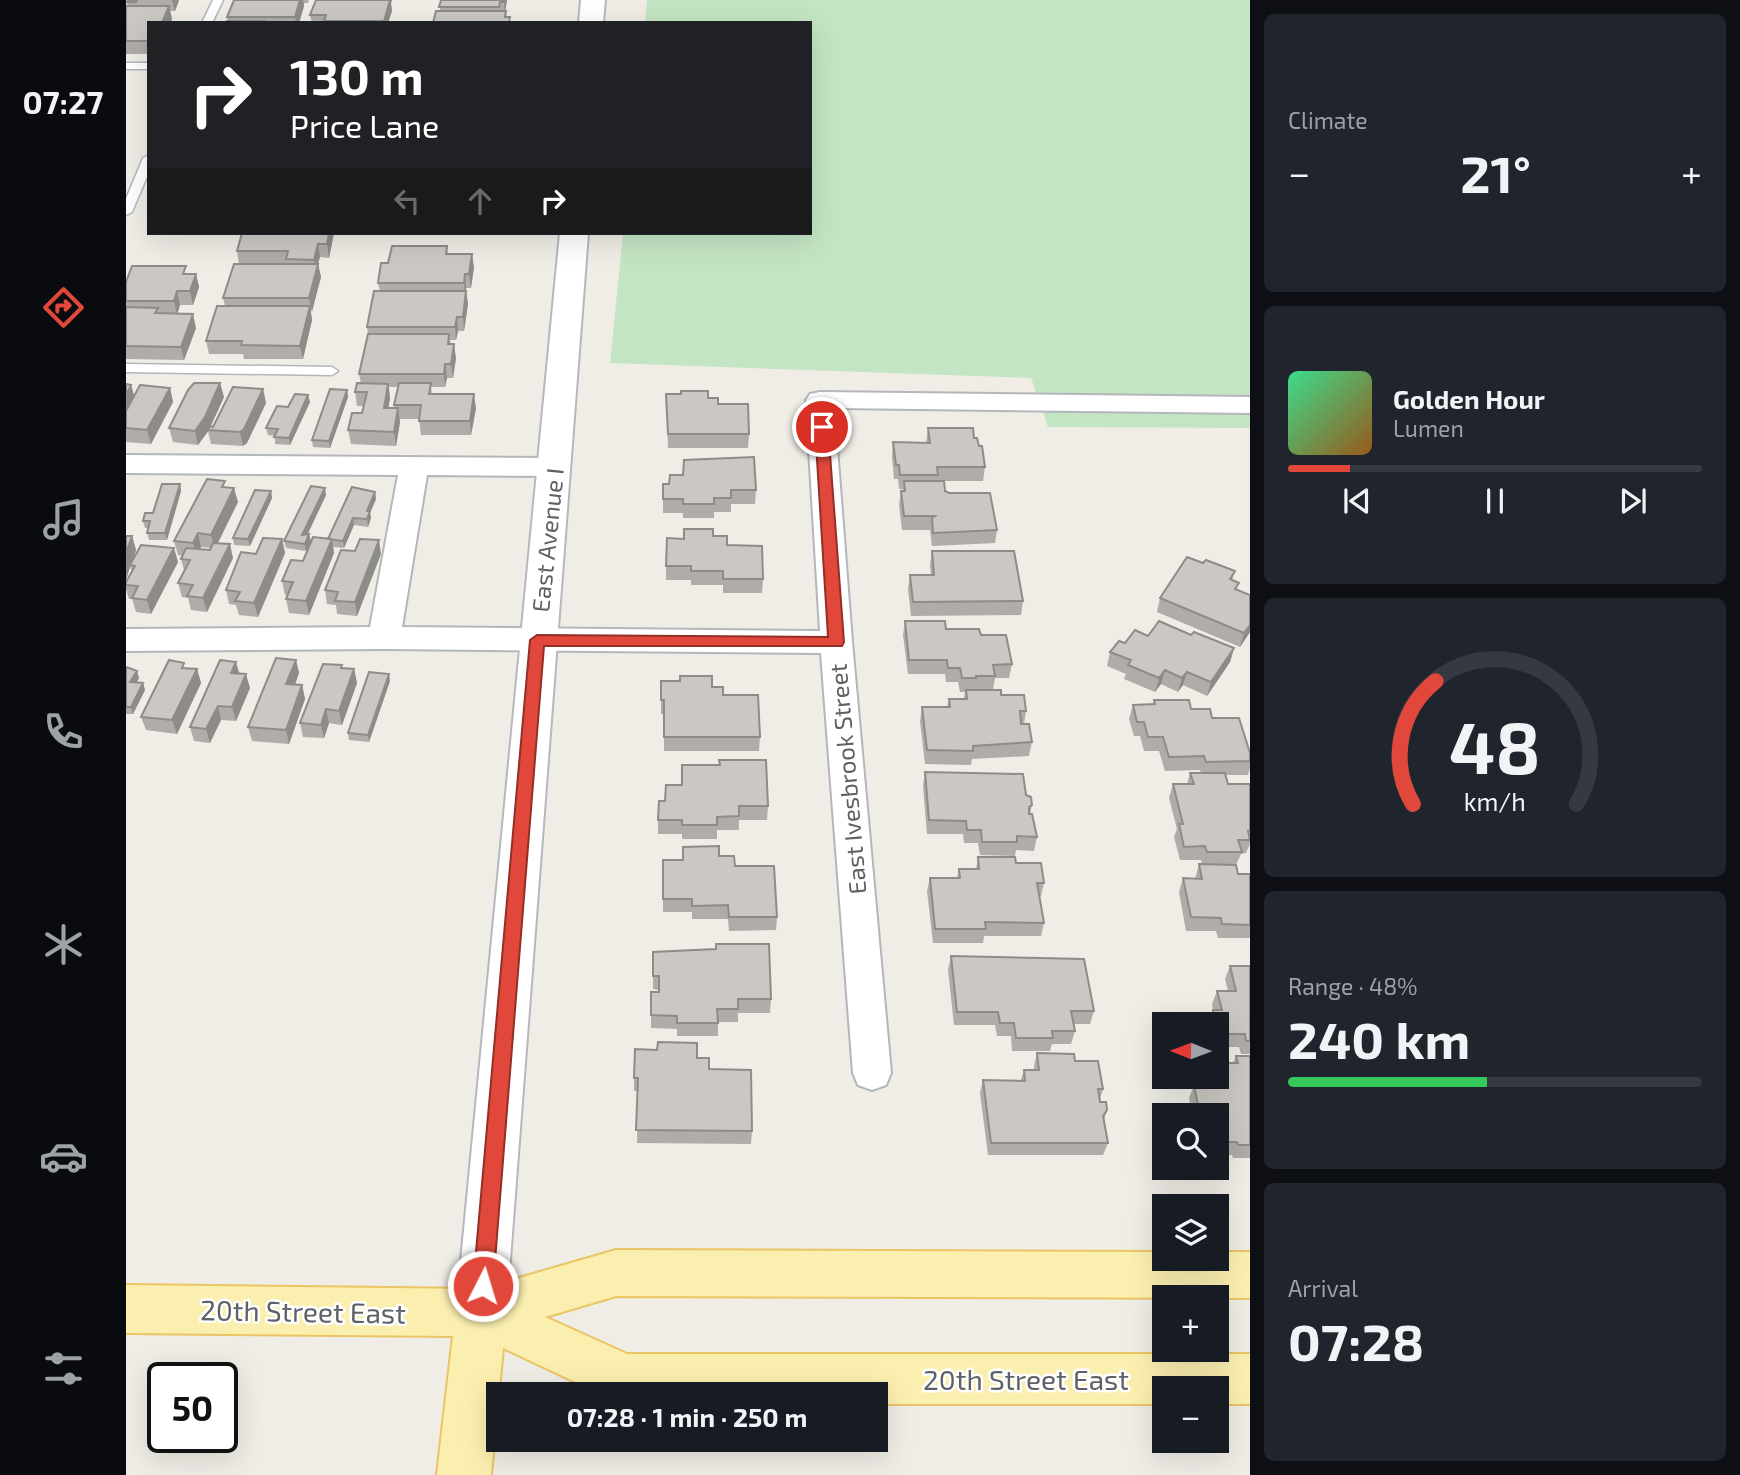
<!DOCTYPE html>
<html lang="en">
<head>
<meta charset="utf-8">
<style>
  body { margin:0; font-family:"Exo 2",sans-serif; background:#20242c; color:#f1f3f6; height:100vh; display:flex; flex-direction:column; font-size:26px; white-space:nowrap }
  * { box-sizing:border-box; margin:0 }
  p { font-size:23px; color:#9ea1a6 }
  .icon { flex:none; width:38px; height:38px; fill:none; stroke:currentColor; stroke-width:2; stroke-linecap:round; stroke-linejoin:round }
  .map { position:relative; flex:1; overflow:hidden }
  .sheet { display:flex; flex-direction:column; gap:14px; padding:14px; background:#0d0f14; width:490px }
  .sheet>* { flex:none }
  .hud { position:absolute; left:21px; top:21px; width:665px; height:214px; border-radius:0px; box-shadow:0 7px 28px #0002; background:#202124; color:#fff; overflow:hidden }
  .needle { width:46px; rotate:271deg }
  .fabs { position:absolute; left:1026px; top:1012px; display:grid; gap:14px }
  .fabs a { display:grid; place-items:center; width:77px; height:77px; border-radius:0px; background:#171b24; box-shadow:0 7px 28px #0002; font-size:35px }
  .speed { position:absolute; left:21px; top:1362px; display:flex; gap:14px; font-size:35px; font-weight:700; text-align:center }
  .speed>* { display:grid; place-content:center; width:91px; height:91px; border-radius:50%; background:#171b24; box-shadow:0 7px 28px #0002; line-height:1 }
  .speed .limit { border:4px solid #111; border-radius:10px; background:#fff; color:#111 }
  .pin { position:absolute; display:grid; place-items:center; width:60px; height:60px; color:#fff; margin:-30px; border:4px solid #fff; border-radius:50%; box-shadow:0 2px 7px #0007 }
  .me { position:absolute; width:77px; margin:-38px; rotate:5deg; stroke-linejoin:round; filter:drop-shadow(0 0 5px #0008) }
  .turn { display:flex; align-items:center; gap:24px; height:147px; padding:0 28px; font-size:32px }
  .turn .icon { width:91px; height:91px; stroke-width:2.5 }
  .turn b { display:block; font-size:49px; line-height:60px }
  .lanes { display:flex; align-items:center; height:66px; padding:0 28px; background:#0003; justify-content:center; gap:35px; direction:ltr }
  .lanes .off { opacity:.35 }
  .big { font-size:52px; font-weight:700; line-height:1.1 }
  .sheet .widget { flex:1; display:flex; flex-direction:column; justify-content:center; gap:10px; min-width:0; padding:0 24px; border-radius:10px; background:#20242c }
  .sheet .dial { align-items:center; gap:0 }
  .dial svg { height:182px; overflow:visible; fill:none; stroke:#363941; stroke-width:7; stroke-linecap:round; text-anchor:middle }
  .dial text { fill:#f1f3f6; stroke:none }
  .song { display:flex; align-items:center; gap:21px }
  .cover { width:84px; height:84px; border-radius:10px; background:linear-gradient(135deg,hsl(150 70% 55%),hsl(30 70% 35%)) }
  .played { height:7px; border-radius:4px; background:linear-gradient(90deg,#e1483b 15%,#363941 15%) }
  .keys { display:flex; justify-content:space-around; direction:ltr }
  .heat { display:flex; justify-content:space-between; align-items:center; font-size:38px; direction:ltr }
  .charge { height:10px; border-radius:5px; background:linear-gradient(90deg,#34c759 48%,#363941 0) }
  .trip { position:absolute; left:360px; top:1382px; width:402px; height:70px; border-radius:0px; background:#171b24; box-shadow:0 7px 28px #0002; font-weight:700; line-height:70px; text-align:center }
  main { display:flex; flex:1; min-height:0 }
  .dock { display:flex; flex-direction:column; width:126px; justify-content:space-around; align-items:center; background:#090b0e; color:#9ea1a6 }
  .dock .icon { width:49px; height:49px }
  .dock .current { color:#e1483b }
  .dock b { font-size:32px; color:#f1f3f6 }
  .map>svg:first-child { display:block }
</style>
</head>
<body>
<main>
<nav class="dock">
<b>07:27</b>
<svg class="icon current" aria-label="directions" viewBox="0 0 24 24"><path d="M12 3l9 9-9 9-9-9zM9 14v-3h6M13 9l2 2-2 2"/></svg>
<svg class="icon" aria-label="music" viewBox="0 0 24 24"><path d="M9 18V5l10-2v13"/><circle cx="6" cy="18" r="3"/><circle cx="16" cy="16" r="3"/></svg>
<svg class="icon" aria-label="phone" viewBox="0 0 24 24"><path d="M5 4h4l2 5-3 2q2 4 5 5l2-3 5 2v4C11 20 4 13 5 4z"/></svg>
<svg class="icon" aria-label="climate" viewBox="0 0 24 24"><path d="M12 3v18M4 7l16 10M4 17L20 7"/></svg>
<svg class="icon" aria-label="car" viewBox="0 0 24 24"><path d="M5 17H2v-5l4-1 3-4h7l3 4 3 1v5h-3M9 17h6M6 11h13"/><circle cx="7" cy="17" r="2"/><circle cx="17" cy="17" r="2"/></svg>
<svg class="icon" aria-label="filters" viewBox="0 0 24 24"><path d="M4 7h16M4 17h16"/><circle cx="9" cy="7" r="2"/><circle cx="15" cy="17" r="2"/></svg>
</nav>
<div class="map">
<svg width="1124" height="1475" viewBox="0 0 1124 1475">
  <rect width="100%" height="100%" fill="#efede6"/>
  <path fill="#c4e5c4" d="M521 0H1124V428L922 427 905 378 484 363 497 233H684V23H519Z"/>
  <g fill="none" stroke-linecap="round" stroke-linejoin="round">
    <g stroke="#b3b6ba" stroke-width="3">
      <path id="service" d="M87 0H97L86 23H76Z
        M0 63H23V69H0Z
        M23 155V172L6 212 0 215V199L17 158Z
        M0 364 206 367 212 371 206 375 0 372Z"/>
    </g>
    <g stroke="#b3b6ba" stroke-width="4">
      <path id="minor" d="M694 392 1124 397V413L708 408 726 642 765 1073 760 1085 746 1090 732 1085 727 1073 695 653 258 649 0 651V629L244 627 272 475 0 473V455L429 458 439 461 443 467 439 473 429 476 301 475 276 627 694 631 680 400 684 394Z"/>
    </g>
    <g stroke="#b5b8bd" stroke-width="4">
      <path id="secondary" d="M455 0H479L477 23H453Z
        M434 233H462L380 1313 373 1330 355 1337 337 1330 330 1313Z"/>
    </g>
    <g stroke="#ebc564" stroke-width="4">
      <path id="primary" d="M490 1250 1038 1252V1258H1090V1252H1124V1298L490 1296 419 1317 501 1354H1124V1404H1090V1388H1038V1404H751V1395H477L377 1348 365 1475H311L327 1336 0 1333V1285L355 1289Z"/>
    </g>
    <use href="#service" fill="#fff" fill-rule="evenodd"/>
    <use href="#minor" fill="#fff" fill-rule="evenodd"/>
    <use href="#secondary" fill="#fff" fill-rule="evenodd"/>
    <use href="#primary" fill="#fbefb0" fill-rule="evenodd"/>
  </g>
  <path fill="#afaca9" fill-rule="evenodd" d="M2 0H53L49 11H44L46 19 44 23H23V54H0V6H1V2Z
    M108 0H183L182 3H178V6L173 23H101L102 21 101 17Z
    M315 0H381L379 11 381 17H384V23H307L314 11Z
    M265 4 266 11 262 23H186L184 15Z
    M116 233H208L203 258 194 257 192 264 195 277 185 312 186 320 177 359H118L117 354H83L80 341 99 306 97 298 113 264 111 251Z
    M321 246 322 254 348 267 345 288H340L342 304 338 331H332L330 340H324L330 358 327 378H321L319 387H305L306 394 350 408 345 435H295L293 419H273L274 422 270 446 225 444 222 430 236 413 238 406H231L229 392 235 383 233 374 242 334 241 327 254 291 252 283 262 263ZM263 387H272L268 405 269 408H262L264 398Z
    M61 274H70L73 287 67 305H54L51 314 70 328 58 360 0 359V282Z
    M94 383 98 397 84 427H87L137 389 140 403 121 443 117 446 85 444 82 431 72 445 47 442 43 428Z
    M0 384 5 385 8 396 44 388 47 402 25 444 0 442Z
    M221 390 222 397 204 448 187 447 186 440Z
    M540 394 582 398 592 404 623 434 622 448H542Z
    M184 402 164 445 149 444V436L142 435 140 428 162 407Z
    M802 428 848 438 853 446 859 467 857 481H812L819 491 871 530 869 543 806 546 804 530H776L773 505 775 491H776L777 489H773L772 479H768L766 456 767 442 800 443Z
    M54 484 55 491 41 540H23L21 533 22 528H19L17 521 27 513Z
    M537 484 630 490 629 504H605V512H588V518H557V513H537Z
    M101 488 112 502 91 543 107 558 81 612 65 610 62 598 56 597 52 583 58 570 55 559 57 556 52 555 48 541ZM75 547 85 548 84 550 74 549Z
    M145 491 146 498 124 546 108 545 107 538Z
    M249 492 250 499 244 513 245 518 242 527 228 525 218 548 207 547 208 553 183 615 163 613 160 599 161 595H159L156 581 177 561 202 539Z
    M200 495 181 534 185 541 180 551 160 548 158 541Z
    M6 536 10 550 7 558 52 562 25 614 10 612 6 599H3L0 589V582L6 572 4 567 0 580Z
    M587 536 601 545 637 579 636 593H597V585H565V580H540V566L558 539Z
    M156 539 159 553 132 617 113 615 110 605 103 604 100 590 130 554Z
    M806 551 897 601 895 615 785 616 782 589 784 575H805L804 565Z
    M255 554 231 616 211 614 210 605 201 604 199 590Z
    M1077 563 1109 571 1106 580 1111 589 1124 595V632L1114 647 1031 612 1034 598Z
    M779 621 855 635 886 664 883 678H869L867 690 900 711 898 724 906 742 903 756 846 759 845 765 799 764 794 721 796 707H821L823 699H838L839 692H834L832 682H820L819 674H782L777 635Z
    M1065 635 1108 648 1104 662 1081 696 1057 685 1052 692 1035 684 1029 692 998 679 1000 674 981 666 984 652 999 643 1022 636Z
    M170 660 173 673 169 685H176L179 699 163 744 126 741 122 727Z
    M216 665V668L228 669 231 683 216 725 203 723 198 738 177 737 174 723Z
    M0 667 13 678 11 682 17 683 19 690 7 714H0Z
    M60 668 71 669 75 683 51 734 20 730 15 717Z
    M113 674 124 688 110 721 95 720 84 743 68 741 64 727Z
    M264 681 243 742 223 740 222 733Z
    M535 681 586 687 597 695 634 737 633 751H538V714H535Z
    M1028 700 1065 709 1086 718 1124 753V768L1122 775H1099L1102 784H1124V844L1120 853 1115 854 1110 865 1112 874H1124V938H1092L1090 931H1060L1053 892 1057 878 1069 879 1073 864H1076L1075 860H1054L1048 837 1051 829 1043 798 1047 784H1061L1064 773H1075L1074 770 1039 771 1033 751H1018L1014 736H1008L1003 719 1007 705 1027 704Z
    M593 760 642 806 641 820H613V830H591V839H556V834H532V820L556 785 593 765Z
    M799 772 900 795 906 805 904 814 911 837 908 851 890 850 889 856 854 855 852 843H838L837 834H801L797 786Z
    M593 856 609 866 651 917 650 930 603 931 602 919H566V912H537V860H557Z
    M852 857 890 863 918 883 915 896H914L918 923 915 936H858L857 943H807L801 891 804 878H831L833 869H850Z
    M527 952 645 999 644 1013H612V1022H592V1036H551V1029L525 1028V992H533V990L527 989Z
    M825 956 968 1011 964 1024H948L949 1031 945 1044H926L924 1051H886L885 1036H871L869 1025H828L822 970Z
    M1104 966H1124V1054H1115L1113 1047H1090V1024H1082L1087 1010 1086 1004 1091 991H1102L1099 979Z
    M911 1053 949 1061 977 1089 974 1099V1102L981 1110 978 1120 982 1143 977 1155H862L854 1093 857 1080H895L898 1070H908V1066Z
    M1110 1056H1124V1158H1107L1106 1155H1090V1115H1066L1063 1098 1068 1085H1086L1084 1076H1090V1063H1107Z
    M571 1058 583 1069 626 1131 625 1144 511 1143 512 1091H508V1078Z"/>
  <path fill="#8e8c89" d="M46 0H53L49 11Z
    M174 0H177L178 6 173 23H170L169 17Z
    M264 0H266L265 4 266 11 262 23H258Z
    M378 0H381L379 14 378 2Z
    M43 6 46 19 44 23H36Z
    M203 233H208L203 258 201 244Z
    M192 244 194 257 192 264 195 277 186 312 183 298 190 273 188 260Z
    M346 254 348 267 345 288 343 274Z
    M70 274 73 287 67 305 64 291Z
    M339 274 340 288 339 296 338 283Z
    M51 291 54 305 51 315 48 301Z
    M340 291 342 304 338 331 337 317Z
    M184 306 186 320 177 359 174 346Z
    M67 314 70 328 58 360 55 347Z
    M331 317 332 331 330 340 329 327Z
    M328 344 330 358 327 378 325 364Z
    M319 364 321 378 319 387 318 374Z
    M94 383 98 397 83 430 72 445 69 431Z
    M262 384 264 398 260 422 258 408Z
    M5 385 9 399 0 415V395Z
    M44 388 47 402 25 444 21 430Z
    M137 389 140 403 121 443 117 446 114 432Z
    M221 390 222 397 204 448 203 441Z
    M348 394 350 408 345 435 344 421Z
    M182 395 184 402 164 445 163 438Z
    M272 408 274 422 270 446 268 432Z
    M54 484 55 491 41 540 39 533Z
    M108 488 112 502 89 549 85 535Z
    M199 488 200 495 178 542 176 535Z
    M145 491 146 498 124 546 122 539Z
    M249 492 250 499 244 513 245 518 242 527 241 519V511Z
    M227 518 228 525 218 548 217 541Z
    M72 533 75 547 71 557 67 543Z
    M183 534 185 541 180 551 179 544Z
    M6 536 10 550 5 565H4V567L0 580V553Z
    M156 539 159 553 132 617 128 603Z
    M206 539 208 553 183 615 180 601Z
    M253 540 255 554 231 616 229 602Z
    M104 544 107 558 81 612 77 598Z
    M48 548 52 562 25 614 21 600Z
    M1124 625V632L1114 647 1118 633Z
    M1108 648 1104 662 1081 696 1085 682Z
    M170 660 173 673 164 698 160 684Z
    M110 662 114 676 105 673Z
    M71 669 75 683 51 734 46 720Z
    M228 669 231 683 216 725 213 711Z
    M1039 670 1035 684 1029 692 1033 678Z
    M11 671 13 678 7 689 4 682Z
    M1061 672 1057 685 1052 692 1056 678Z
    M120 674 124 688 110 721 106 707Z
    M263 674 264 681 243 742 242 735Z
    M17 683 19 690 7 714 5 707Z
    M176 685 179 699 163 744 160 730Z
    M92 706 95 720 84 743 80 729Z
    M200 709 203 723 198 738 195 725Z"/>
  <path fill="#cbc8c4" stroke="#8e8c89" stroke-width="2" d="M2 0H11L10 2H1Z
    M108 0H174L169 17H101Z
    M190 0H264L258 21H198L200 15H184Z
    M315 0H378V2H374L373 7H313Z
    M0 6H43L36 23H23V41H0Z
    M310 11H380L379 17H384L383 23H307Z
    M101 21H139L138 23H101Z
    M116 233H203L201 244H192L188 260 160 259 162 251H111Z
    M266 246H321L320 254H346L343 274H339L338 283H252L255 263H262Z
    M108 264H192L183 298H97Z
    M6 266H60L57 274H70L64 291H51L48 301H0V282Z
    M248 291H340L337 317H331L329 327H241Z
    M91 306H184L174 346 115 345 116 341H80Z
    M0 307 32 308 29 313 67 314 55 347 0 346Z
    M242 334H323L322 344H328L325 364H319L318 374H233Z
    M68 383H94L79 417 69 431 43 428 62 390Z
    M231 383 262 384 258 408H272L268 432 222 430 226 413H236L241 392H229Z
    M273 383H305L303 394H348L344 421H293L295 405H268Z
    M0 384 5 385 0 395Z
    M14 385 44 388 21 430 0 428V411Z
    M107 387 137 389 118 429 114 432 82 430 84 426 87 427Z
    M204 389 221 390 203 441 186 440Z
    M555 391H582V398H592V404H622L623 434H542L540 394H555Z
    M169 394 182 395 163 438 148 437 152 429 140 428 151 406 162 407Z
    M802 428H847L848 438H851L853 446H856L859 467H811L812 475H774L773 465H770L767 442 804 443Z
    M628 457 630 490H605V498H588V504H557V499H537V484H543L544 475H557L558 460Z
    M81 479 99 481 96 487 108 488 85 535 72 533 67 543 48 541Z
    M778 481H818L819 491 823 493H864L871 530 807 533 806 518 809 516H778L775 491H779Z
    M36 484H54L39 533H21L24 521H17L19 513H27Z
    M185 486 199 488 176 535 183 534 179 544 158 541Z
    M226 487 249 492 241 511H244L241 519 227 518 217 541 202 539Z
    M129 490 145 491 122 539 107 538Z
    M558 529H587V536H601V545L636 546 637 579H597V571H565V566H540L541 538 558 539Z
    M0 536H6L0 553Z
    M187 537 206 539 180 601 160 599 167 582 156 581 165 560 177 561Z
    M137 538 156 539 128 603 109 601 114 592 100 590 115 552 130 554Z
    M234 539 253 540 229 602 209 601 212 592 199 590 215 550 229 551Z
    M87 543 104 544 77 598 61 596 67 585 52 583 64 560 55 559 60 548 84 550Z
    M15 545 48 548 21 600 6 598 12 586 0 585V582L9 566 4 565Z
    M806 551H888L897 601 787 602 784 575H808Z
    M1061 557 1077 563 1080 560 1109 571 1104 579 1113 583 1109 589 1124 595V625L1118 633 1034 598Z
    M779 621H819L820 629H853L855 635H880L886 664 867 665 869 676H850V678H836L834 668H822L821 660H783Z
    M1033 621 1065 635 1068 632 1108 648 1085 682 1061 672 1056 678 1039 670 1033 678 1002 665 1005 660 984 652 993 641 999 643 1009 630 1022 636Z
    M150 658 170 660 160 684 176 685 160 730 122 727Z
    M43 660 58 663 56 668 71 669 46 720 15 717Z
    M94 660 110 662 105 673 120 674 106 707 92 706 80 729 64 727Z
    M197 664 216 665 215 668 228 669 213 711 200 709 195 725 174 723Z
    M0 667 11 671 4 682 17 683 5 707H0Z
    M243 672 263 674 242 735 222 733Z
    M554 676H586V687H597V695H632L634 737H538V700H535V681H554Z
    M840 690H875V695H898L900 711H894L895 724H903L906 742 847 746V751L801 750 796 707H824L823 699H841Z
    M1028 700H1063L1065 709H1084L1086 718H1113L1124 753V761L1080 762 1078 756 1043 757 1037 737H1022L1018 722H1011L1007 705 1029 704Z
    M593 760H640L642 806H613V816L591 817V825H556V820H532L533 801H539L540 785H556V765H594Z
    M799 772 897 774 900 795 905 797 906 805 903 807V814H906L911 837 891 836V842H856L855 830H841L840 821 803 820Z
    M1064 773H1099L1102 784H1124V831H1122L1124 840H1112L1116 852H1081L1079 846 1058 847 1053 824H1057L1047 784H1068Z
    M593 846V856H608L609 866H648L651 917H603L602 905 566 906V899H537V860H557V847Z
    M852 857H889L890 863H915L918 883H911L918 923 859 922 860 929H809L804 878H834L833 869H853Z
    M1073 864 1110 865 1112 874H1124V925L1096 924 1095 918 1065 917 1057 878 1076 879Z
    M590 944H643L645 999H612V1009H591L592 1023H551V1016L525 1015V992H533V976H527V952L590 949Z
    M825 956 958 959 968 1011H945L949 1031H926L927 1038H890L888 1023H874L872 1012H831Z
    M1104 966H1124V1041H1120L1119 1034H1093L1087 1010H1096L1091 991H1110Z
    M532 1042 571 1043V1058H583V1069L625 1070 626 1131 510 1130 512 1078H508L509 1049 531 1050Z
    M911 1053 948 1054 949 1061H972L977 1089H972L974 1102H980L981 1110 977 1116 982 1143H865L857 1080 899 1081 898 1070H913Z
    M1110 1056H1124V1145H1112L1111 1142H1090V1115H1074L1068 1085 1094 1086 1090 1070V1063H1112Z"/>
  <path fill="#e1483b" stroke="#922f26" stroke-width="2" d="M696 423 702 427 718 642 716 646H418L367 1286 364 1293 357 1295 350 1293 347 1286 404 640 411 635 702 637 689 427Z"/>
  <g text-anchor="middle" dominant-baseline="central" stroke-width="5" stroke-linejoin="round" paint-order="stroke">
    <g font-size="24" fill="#5e6166" stroke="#fff">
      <text transform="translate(421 540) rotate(-84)">East Avenue I</text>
      <text transform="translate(721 779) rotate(-95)">East Ivesbrook Street</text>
    </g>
    <g font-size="28" fill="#5e6166" stroke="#fff">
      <text transform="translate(177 1311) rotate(1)">20th Street East</text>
      <text x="900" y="1379">20th Street East</text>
    </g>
  </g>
</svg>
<div class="fabs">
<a><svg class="needle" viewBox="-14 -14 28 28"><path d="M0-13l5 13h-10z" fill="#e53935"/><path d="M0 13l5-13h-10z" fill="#9ea1a6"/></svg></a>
<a><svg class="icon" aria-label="search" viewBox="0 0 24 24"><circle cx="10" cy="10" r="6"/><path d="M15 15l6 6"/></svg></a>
<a><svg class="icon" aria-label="layers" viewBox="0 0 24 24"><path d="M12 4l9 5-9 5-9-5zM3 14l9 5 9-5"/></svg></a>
<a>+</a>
<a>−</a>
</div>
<div class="speed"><div class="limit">50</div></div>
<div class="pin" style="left:696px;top:427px;background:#d93025"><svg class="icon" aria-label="arrive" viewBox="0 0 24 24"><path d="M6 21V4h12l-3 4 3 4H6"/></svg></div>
<svg class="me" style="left:357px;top:1286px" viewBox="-20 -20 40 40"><circle r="17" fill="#e1483b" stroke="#fff" stroke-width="3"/><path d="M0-11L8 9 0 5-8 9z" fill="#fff"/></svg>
<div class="trip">07:28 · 1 min · 250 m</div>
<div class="hud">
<div class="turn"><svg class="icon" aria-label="right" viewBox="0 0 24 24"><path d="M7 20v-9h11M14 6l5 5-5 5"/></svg><div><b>130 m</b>Price Lane</div></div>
<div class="lanes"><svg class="icon off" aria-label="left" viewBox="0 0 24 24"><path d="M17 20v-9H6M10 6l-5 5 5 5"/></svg><svg class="icon off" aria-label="ahead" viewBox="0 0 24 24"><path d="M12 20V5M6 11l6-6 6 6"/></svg><svg class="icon" aria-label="right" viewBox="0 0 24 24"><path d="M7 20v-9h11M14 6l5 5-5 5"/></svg></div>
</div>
</div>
<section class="sheet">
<div class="widget"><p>Climate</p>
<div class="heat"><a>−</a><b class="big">21°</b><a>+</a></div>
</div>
<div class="widget">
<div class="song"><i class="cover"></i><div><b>Golden Hour</b><p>Lumen</p></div></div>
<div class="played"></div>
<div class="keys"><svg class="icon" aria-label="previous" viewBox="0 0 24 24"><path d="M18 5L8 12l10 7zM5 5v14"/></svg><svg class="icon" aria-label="pause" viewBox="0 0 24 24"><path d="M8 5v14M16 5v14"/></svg><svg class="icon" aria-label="next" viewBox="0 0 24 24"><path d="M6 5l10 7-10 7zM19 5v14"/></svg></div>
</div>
<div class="widget dial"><svg viewBox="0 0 100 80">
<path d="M14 69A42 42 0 1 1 86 69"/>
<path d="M14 69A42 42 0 0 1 24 15" stroke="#e1483b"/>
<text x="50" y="56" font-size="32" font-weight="700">48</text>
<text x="50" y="72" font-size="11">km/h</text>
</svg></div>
<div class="widget"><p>Range · 48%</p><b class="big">240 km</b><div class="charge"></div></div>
<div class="widget"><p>Arrival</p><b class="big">07:28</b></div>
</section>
</main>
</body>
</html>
